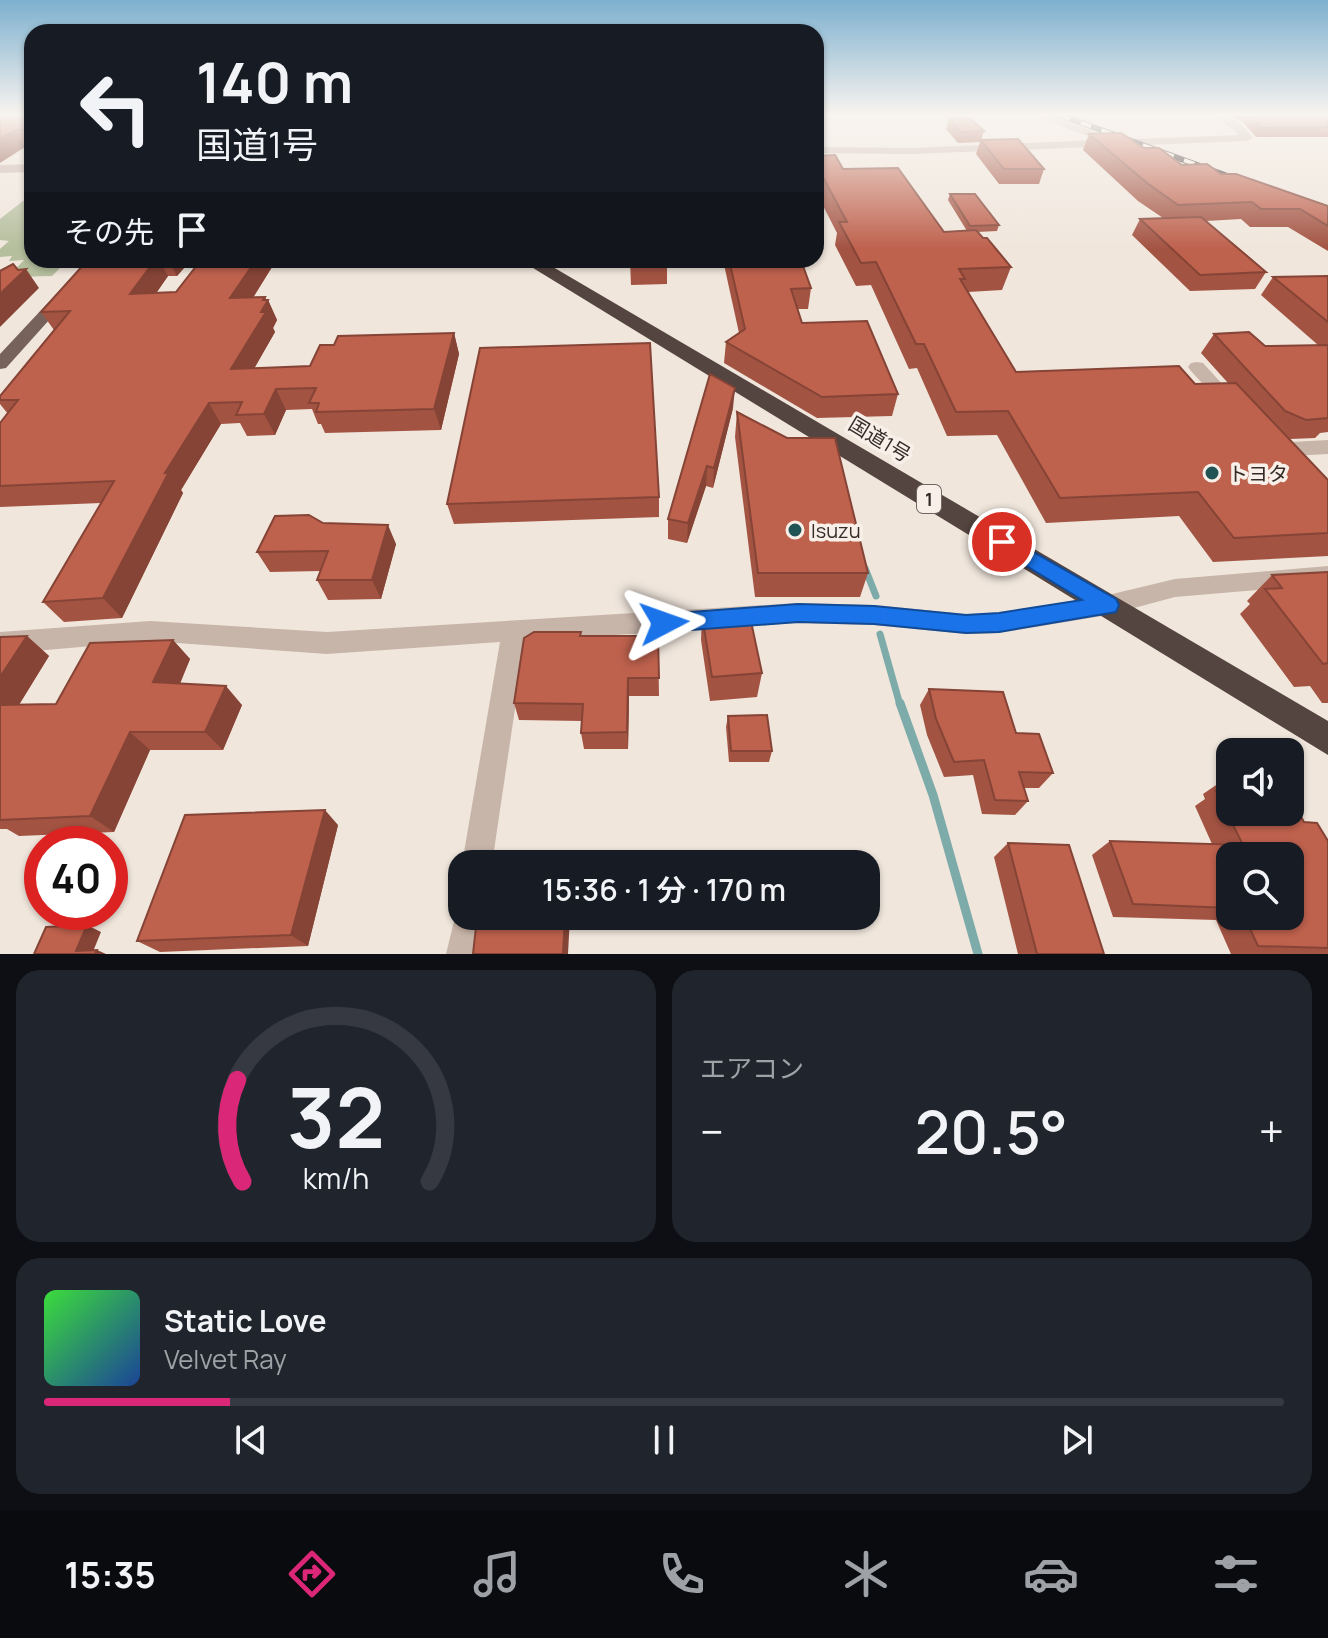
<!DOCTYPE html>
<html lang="ja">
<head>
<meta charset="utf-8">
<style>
  body { margin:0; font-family:Manrope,"Noto Sans JP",sans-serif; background:#20242c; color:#f1f3f6; height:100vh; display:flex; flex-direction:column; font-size:30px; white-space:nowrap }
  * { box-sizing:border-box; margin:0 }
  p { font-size:26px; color:#9ea1a6 }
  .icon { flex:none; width:44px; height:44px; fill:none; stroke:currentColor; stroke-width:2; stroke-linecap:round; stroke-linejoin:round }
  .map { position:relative; height:954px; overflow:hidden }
  .drawer { display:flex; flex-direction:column; gap:16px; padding:16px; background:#0d0f14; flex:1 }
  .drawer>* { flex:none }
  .banner { position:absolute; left:24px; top:24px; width:800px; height:244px; border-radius:24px; box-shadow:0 2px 6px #0004; background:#171b24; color:#f1f3f6; overflow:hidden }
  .buttons { position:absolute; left:1216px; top:738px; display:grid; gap:16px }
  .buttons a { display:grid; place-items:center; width:88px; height:88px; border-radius:16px; background:#171b24; box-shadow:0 2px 6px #0004; font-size:40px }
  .speed { position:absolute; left:24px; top:826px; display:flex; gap:16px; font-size:40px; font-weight:700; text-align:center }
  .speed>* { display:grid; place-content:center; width:104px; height:104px; border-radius:50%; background:#171b24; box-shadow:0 2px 6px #0004; line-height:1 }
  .speed .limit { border:12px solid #d22; background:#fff; color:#111 }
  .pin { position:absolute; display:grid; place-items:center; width:68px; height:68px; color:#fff; margin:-34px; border:4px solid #fff; border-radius:50%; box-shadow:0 2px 8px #0007 }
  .me { position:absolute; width:88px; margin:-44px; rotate:86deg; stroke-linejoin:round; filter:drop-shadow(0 0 6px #0008) }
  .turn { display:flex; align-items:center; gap:28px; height:168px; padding:0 40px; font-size:36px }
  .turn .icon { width:104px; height:104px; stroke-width:2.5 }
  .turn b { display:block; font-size:56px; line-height:68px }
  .then { display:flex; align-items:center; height:76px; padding:0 40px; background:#0003; gap:16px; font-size:30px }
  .big { font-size:60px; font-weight:600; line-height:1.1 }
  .drawer .widget { flex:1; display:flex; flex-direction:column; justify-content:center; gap:12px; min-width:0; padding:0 28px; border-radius:24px; background:#20242c }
  .drawer .dial { align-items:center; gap:0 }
  .dial svg { height:208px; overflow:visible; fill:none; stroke:#363941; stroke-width:7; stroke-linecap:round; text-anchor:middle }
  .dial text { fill:#f1f3f6; stroke:none }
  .song { display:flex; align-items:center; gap:24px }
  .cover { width:96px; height:96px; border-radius:12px; background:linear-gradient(135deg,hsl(120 70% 55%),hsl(220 70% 35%)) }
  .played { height:8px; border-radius:4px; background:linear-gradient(90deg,#db2777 15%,#363941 15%) }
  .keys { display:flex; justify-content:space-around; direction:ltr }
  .heat { display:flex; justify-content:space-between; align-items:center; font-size:44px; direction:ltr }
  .drawer .tiles { flex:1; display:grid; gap:16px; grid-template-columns:1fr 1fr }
  .widget:last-child { grid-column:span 2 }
  .trip { position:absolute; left:448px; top:850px; width:432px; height:80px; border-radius:24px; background:#171b24; box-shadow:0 2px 6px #0004; font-weight:600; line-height:80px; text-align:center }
  .tab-bar { display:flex; height:128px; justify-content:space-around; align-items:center; background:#090b0e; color:#9ea1a6 }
  .tab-bar .icon { width:56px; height:56px }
  .tab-bar .active { color:#db2777 }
  .tab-bar b { font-size:36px; color:#f1f3f6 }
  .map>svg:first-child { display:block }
</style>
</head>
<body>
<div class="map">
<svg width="1328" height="954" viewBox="0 0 1328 954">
  <rect width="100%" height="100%" fill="#f0e6dc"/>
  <path fill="#b5be9d" d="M32 194V260H68L52 276 8 277 24 260 9 261 12 256 0 257V249L9 241 0 240V219Z"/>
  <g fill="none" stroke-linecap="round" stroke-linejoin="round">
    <path stroke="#7dabaa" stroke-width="7" d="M865 568 876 596
      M880 634 900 705"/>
    <path stroke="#7dabaa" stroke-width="9" d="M900 703 933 795 978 954"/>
    <path fill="#c8b5a9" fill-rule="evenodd" d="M1035 115H1051L1108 137 1109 140 1239 135 1215 115C1233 115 1242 124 1253 138L1247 141 911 154 816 153V147L911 148 1097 140Z
      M32 164V172L0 173V165Z
      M1197 362 1203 363 1235 398 1238 402 1235 406H1223L1191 371 1188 367 1191 363Z
      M1328 440V454L1273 457 1263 450 1273 443Z
      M1328 566V584L1175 597 1108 615 999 633 966 634 874 625 798 623 525 641 492 864H462L500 642 327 654 150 641 0 654V632L150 621 327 632 798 603 874 605 966 614 999 613 1108 595 1175 579Z
      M462 903V916H485L478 954H446L458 905Z"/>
    <path fill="#76625a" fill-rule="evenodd" d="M88 260H103L6 368 0 369V354Z"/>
    <path fill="#554540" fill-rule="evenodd" d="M520 260H541L1328 721V755Z"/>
    <g stroke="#352c28" stroke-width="6">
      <path id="rail" d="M1060 115 1244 182"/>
    </g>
    <use href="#rail" stroke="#f8f0e8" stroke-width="4" stroke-dasharray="11" stroke-linecap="butt"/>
  </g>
  <path fill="#a35342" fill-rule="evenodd" d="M0 115H32V147H25Z
    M1229 115H1328V137H1256L1243 122Z
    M949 119 984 131 981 140 1044 169 1039 184H999L976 154 980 142 958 143 946 129Z
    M1089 134 1144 148 1182 165 1221 174 1328 206V251L1288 227H1250L1241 219 1206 221 1266 272 1255 289 1190 291 1132 235 1140 219 1163 218 1138 201 1083 150Z
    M816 156 843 169 944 232 967 231 948 200 950 194 999 225 997 231 977 232 1011 267 1002 290 968 292 1016 372 1195 384 1228 383 1201 353 1214 334 1265 346 1318 345 1261 295 1273 277 1328 276V432L1320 433 1315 438 1290 439 1328 480V556L1213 562 1179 516 1046 523 997 435 947 436 917 368 909 369 871 285 856 286 835 245 837 233 816 192Z
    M81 260H191L177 276H168L156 293 176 292 201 260H269L272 267 253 298 265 297 266 300H268L277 320 273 328 275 332 254 368 310 366 334 345 454 333 459 354 441 430 325 433 321 424H318L312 409 286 410 275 435 247 436 240 423 221 424 181 490 183 493 122 618 64 622 43 602 101 503 0 507V423L8 414 0 404V396L54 330 41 312 82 266 79 262Z
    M630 260H667V284L631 285Z
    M723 260H781L784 266 811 288 808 309H798L802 323 898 394 892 416 817 418 724 363 726 342 739 333Z
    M733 408 713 488 706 486 687 543 668 539V519Z
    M737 412 868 573 860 597H755L735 437Z
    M659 497V517L454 524 447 504Z
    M323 523 396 544 381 599 328 600 317 580 321 571 270 572 257 552Z
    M1328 572V703H1322L1310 686 1294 687 1240 614 1250 604 1247 601 1272 575Z
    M702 616 762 673 757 697 710 701 701 640Z
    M27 636 49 656 19 705 56 704 173 640 190 659 180 684 242 705 223 750H150L114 832 19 836 7 829H0V637Z
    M582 636H658L659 696H629L628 749H584L581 733 582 721 519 720 514 703Z
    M929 689 1016 733 1053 773 1039 788H1024L1028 801 1015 815 982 814 973 775 944 777 927 735 920 705Z
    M728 716 772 751 769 762H729L726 727Z
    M1225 779 1304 822 1328 841V954H1231L1216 920 1113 917 1092 855 1110 841 1212 844 1195 806 1205 799 1203 794ZM1230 856 1290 916H1230Z
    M338 825 308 946 160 952 137 941Z
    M1008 843 1104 954H1018L994 857Z"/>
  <path fill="#854436" d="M15 130 25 147 0 163V139Z
    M155 260H159L168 276 142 314 130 294Z
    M168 260H191L177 276Z
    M256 260H269L272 267 240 318 230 298Z
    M26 269 39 288 0 327V294Z
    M265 297 267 302 268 300 277 320 273 328 275 332 242 390 231 369 261 312 263 300Z
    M454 333 459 354 441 430 434 409Z
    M735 388 733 408 713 488 714 468Z
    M276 389 286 410 275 435 264 414Z
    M209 403 221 424 181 490 183 493 122 618 103 598 165 473Z
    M707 466 706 486 687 543 688 523Z
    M388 525 396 544 381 599 372 580Z
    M27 636 49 656 15 711 0 715V677Z
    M173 640 190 659 172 701 153 682Z
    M628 678 629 696 628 749 627 732Z
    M226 686 242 705 223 750 205 732Z
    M130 732 150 750 114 832 90 816Z
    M325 810 338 825 308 946 291 935Z
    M565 916H570L568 954H563Z
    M87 925 101 932 92 954 76 951Z
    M97 950 106 954H95Z"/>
  <path fill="#be614d" stroke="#854436" stroke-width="2" d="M0 115H32V130H15L0 139Z
    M1250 115H1328V127L1261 128Z
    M970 118 984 131 961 132 949 119Z
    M1121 133 1144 148H1159L1182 165 1207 164 1221 174H1236L1328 206V226L1300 209H1261L1252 202 1178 205 1147 183 1089 134Z
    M1018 139 1044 169H1004L981 140Z
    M835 155 843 169 898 168 944 232 976 230 983 238H987L1011 267 959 269 965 279H960L1016 372 1179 366 1195 384 1236 383 1328 480V533L1234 538 1198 492 1060 498 1008 411 956 412 924 344H916L876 262 861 263 839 222H847L816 164V156Z
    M950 194H975L999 225 970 226Z
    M1201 217 1266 272 1200 275 1140 219Z
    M81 260H155L130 294 176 292 201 260H256L230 298 265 297 263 300H268L261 312H266L231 369 310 366 320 345H334L338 336 454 333 434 409 316 412 319 403H309L316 388 276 389 264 414 236 415 242 402 209 403 165 473 169 472 103 598 43 602 114 481 0 486V423L18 400H0V396L70 311 41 312 86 262H79Z
    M630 260H667V263L630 264Z
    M729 260H781L784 266H803L811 288 791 289 802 323 867 321 898 394 822 397 726 342 745 329Z
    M13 264 18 270 26 269 0 294V271Z
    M1328 276V322L1273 277Z
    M1249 332 1265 346 1328 345V418L1306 420 1285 411 1214 334Z
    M650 343 659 497 447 504 480 348Z
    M710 374 735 388 714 468 707 466 688 523 668 519Z
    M737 412 787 438H835L868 573H758Z
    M309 515 323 523 388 525 372 580H317L328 551 257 552 275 516Z
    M1328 572V663L1323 664 1265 589 1282 588 1272 575Z
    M749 612 762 673 712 677 702 616Z
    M534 632H581L580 636H658L659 678H628L627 732 581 733 583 704 514 703 524 638Z
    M27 636 0 677V637Z
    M173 640 153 682 226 686 205 732H130L90 816 0 820V705L56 704 90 643Z
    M929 689 1003 692 1016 733 1039 734 1053 773 1019 772 1028 801 995 800 984 760 954 762 936 719Z
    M767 715 772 751H731L728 716Z
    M1225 779H1230V789Z
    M1216 791H1230V812H1290V797L1304 822 1317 823 1328 841V948L1258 946 1244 916H1290V856H1230V908L1133 904 1110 841 1243 845Z
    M325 810 291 935 137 941 185 815Z
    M1008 843 1069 845 1104 954H1037Z
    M499 916H565L563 954H473L476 927H498Z
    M87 925 76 951 97 950 95 954H34L46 927Z"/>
  <linearGradient id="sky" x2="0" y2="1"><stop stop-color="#7db0cf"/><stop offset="0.46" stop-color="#f8f4ef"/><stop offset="1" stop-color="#f8f4ef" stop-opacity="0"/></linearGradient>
  <rect width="1328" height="249" fill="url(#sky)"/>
  <path fill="#1a73e8" stroke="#114b97" stroke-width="2" d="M1002 534 1116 599 1119 605 1116 612 999 632 966 633 874 624 798 622 664 632 656 629 653 623 656 616 664 614 798 604 874 606 966 615 999 613 1082 600 995 547 992 542 995 537Z"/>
  <g fill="#215454" stroke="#f8f0e8" stroke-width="3">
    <circle cx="1212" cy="473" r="8"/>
    <circle cx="795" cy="530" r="8"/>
  </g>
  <g text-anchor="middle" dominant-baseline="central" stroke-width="7" stroke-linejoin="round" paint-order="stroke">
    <rect fill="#f8f0e8" stroke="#706762" stroke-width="2" x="917" y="485" width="24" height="28" rx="6"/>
    <g font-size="18" font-weight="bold" fill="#352c28">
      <text x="929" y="499">1</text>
    </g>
    <g font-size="20" fill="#352c28" stroke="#f8f0e8">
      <text transform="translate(880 439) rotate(31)">国道1号</text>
    </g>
    <g font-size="20" fill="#352c28" stroke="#f8f0e8" text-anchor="start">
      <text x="1228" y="473">トヨタ</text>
      <text x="811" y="530">Isuzu</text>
    </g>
  </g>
</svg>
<div class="buttons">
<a><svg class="icon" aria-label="sound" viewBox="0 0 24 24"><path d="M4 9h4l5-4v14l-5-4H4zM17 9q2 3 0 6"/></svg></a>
<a><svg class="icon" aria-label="search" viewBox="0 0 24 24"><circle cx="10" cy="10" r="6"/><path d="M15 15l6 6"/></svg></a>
</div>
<div class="speed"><div class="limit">40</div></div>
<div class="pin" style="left:1002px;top:542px;background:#d93025"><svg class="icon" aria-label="arrive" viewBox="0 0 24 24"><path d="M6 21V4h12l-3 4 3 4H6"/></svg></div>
<svg class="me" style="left:664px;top:623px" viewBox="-20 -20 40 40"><path d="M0-17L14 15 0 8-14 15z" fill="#1a73e8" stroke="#fff" stroke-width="4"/></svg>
<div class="trip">15:36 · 1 分 · 170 m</div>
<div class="banner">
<div class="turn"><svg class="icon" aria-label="left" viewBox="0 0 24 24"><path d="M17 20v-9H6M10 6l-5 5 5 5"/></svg><div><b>140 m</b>国道1号</div></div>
<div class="then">その先<svg class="icon" aria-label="arrive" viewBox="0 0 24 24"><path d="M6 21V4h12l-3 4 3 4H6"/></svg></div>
</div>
</div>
<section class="drawer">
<div class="tiles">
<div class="widget dial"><svg viewBox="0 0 100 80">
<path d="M14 69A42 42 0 1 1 86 69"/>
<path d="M14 69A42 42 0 0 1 12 30" stroke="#db2777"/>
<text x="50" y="56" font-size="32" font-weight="700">32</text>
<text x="50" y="72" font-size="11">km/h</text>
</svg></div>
<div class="widget"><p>エアコン</p>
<div class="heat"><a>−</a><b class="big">20.5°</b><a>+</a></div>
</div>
<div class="widget">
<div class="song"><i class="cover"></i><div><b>Static Love</b><p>Velvet Ray</p></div></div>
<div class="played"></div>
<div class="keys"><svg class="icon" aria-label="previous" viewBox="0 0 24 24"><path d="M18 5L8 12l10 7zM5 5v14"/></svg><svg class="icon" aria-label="pause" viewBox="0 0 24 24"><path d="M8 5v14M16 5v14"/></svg><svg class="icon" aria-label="next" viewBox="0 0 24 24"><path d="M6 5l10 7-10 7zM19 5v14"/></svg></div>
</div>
</div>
</section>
<nav class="tab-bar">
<b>15:35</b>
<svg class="icon active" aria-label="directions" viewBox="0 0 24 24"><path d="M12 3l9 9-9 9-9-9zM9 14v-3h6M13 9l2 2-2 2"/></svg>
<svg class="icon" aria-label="music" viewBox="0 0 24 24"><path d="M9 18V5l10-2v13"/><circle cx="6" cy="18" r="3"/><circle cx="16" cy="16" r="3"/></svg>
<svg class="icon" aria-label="phone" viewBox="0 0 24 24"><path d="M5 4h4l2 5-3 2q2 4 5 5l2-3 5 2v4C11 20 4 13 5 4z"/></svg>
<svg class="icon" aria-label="climate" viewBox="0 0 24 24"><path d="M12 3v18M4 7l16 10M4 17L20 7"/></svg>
<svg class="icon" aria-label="car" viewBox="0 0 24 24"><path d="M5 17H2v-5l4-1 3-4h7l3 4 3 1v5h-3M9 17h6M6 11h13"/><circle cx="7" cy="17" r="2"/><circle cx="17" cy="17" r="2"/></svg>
<svg class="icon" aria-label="filters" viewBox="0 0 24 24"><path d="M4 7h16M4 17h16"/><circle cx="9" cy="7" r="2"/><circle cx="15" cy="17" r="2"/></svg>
</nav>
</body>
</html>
